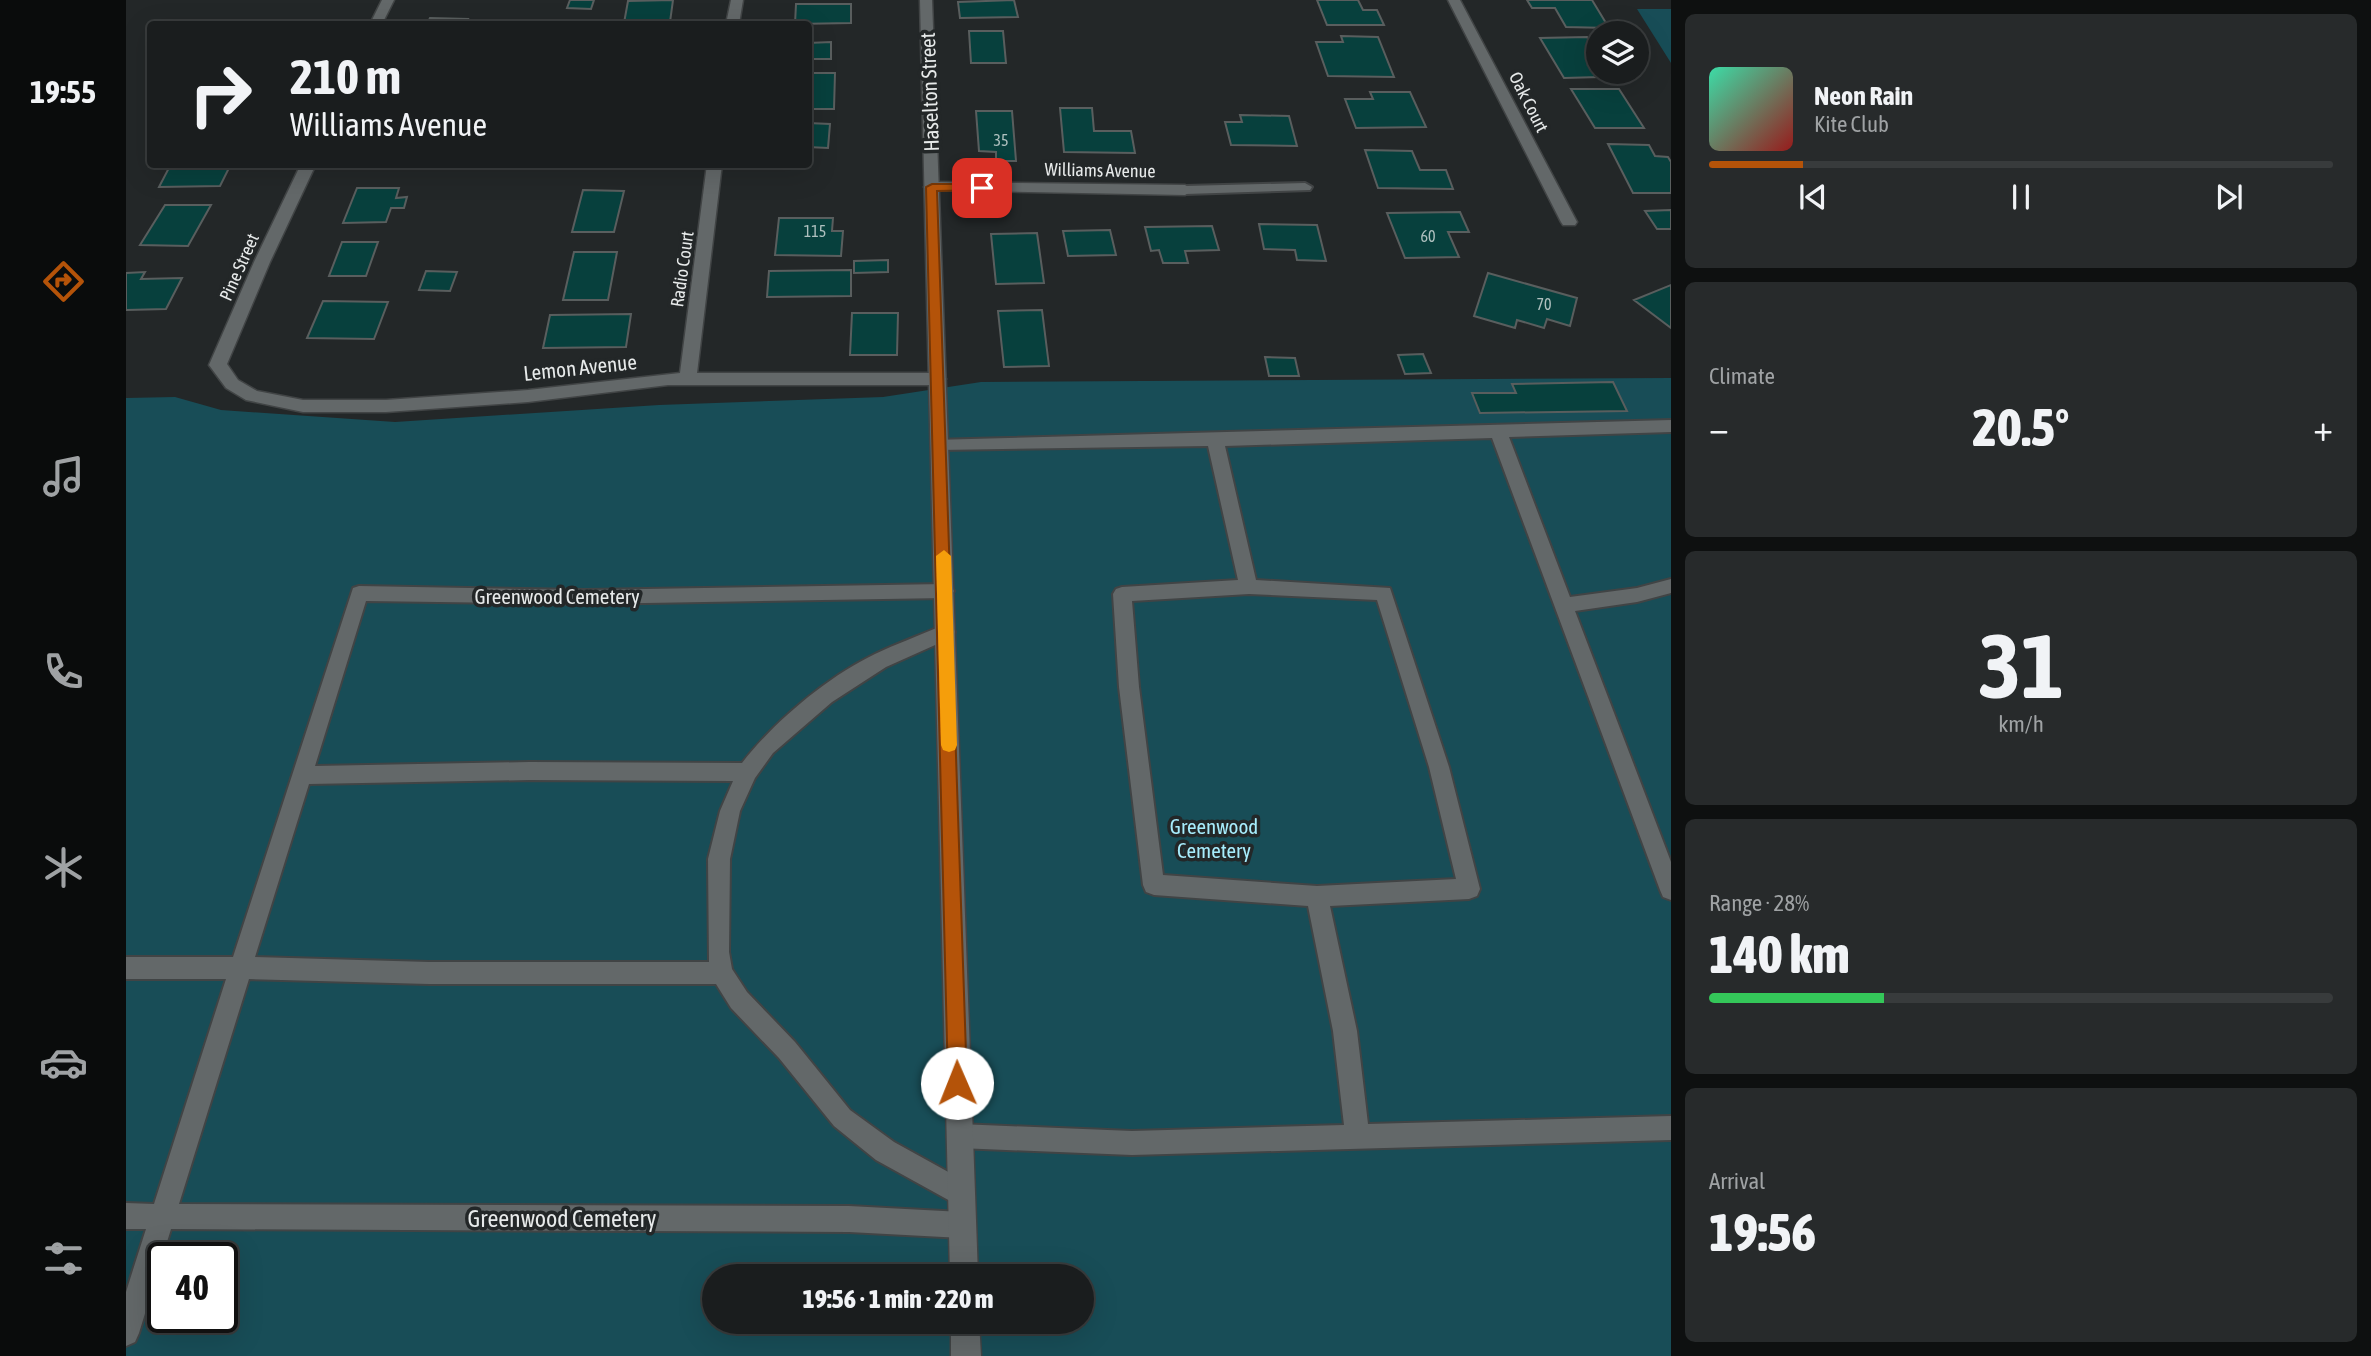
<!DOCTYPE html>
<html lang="en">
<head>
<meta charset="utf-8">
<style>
  body { margin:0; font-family:"Asap Condensed",sans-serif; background:#272a2b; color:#f1f3f6; height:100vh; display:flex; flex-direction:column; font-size:26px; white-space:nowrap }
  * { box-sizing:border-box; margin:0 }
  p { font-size:23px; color:#9fa2a4 }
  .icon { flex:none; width:38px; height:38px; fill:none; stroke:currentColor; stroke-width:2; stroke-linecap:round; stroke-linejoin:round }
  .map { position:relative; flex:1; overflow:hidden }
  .drawer { display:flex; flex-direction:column; gap:14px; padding:14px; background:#0e1010; width:700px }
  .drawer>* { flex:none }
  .hud { position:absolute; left:21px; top:21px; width:665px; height:147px; border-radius:7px; box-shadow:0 7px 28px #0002,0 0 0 2px #383b3c; background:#1a1d1e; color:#f1f3f6; overflow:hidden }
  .tools { position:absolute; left:1460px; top:21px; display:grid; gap:14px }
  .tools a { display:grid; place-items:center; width:63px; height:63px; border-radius:50%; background:#1a1d1e; box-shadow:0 7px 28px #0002,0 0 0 2px #383b3c; font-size:35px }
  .speed { position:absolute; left:21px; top:1242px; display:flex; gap:14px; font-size:35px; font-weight:700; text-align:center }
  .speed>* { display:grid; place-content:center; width:91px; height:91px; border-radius:50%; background:#1a1d1e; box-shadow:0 7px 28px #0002,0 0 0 2px #383b3c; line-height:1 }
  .speed .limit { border:4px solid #111; border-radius:10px; background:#fff; color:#111 }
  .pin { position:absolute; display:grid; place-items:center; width:60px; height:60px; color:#fff; margin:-30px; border-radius:14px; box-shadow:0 4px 10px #0006 }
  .me { position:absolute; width:77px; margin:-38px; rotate:359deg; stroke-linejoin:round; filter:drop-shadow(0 0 5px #0008) }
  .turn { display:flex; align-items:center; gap:24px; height:147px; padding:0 28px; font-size:32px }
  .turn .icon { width:91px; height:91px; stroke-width:2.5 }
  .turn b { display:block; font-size:49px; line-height:60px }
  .big { font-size:52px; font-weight:800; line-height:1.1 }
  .drawer .card { flex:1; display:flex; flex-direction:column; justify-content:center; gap:10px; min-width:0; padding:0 24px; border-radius:10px; background:#272a2b }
  .drawer .dial { align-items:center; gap:0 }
  .dial b { font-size:91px; line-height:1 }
  .song { display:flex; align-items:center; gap:21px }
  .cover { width:84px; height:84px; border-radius:10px; background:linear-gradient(135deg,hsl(160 70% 55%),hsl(0 70% 35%)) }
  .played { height:7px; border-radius:4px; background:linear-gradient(90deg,#b45309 15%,#383b3c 15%) }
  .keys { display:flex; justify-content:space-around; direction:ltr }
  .heat { display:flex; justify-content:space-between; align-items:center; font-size:38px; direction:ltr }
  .charge { height:10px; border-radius:5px; background:linear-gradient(90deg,#34c759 28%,#383b3c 0) }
  .trip { position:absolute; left:576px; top:1264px; width:392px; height:70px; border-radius:35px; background:#1a1d1e; box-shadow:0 7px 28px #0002,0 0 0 2px #383b3c; font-weight:800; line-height:70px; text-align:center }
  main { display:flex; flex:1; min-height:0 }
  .dock { display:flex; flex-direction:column; width:126px; justify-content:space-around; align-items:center; background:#0a0c0c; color:#9fa2a4 }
  .dock .icon { width:49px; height:49px }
  .dock .selected { color:#b45309 }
  .dock b { font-size:32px; color:#f1f3f6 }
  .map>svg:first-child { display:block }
</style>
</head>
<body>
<main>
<nav class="dock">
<b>19:55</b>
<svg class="icon selected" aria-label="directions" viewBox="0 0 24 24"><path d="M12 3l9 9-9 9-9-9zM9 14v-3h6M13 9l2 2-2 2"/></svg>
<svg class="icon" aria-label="music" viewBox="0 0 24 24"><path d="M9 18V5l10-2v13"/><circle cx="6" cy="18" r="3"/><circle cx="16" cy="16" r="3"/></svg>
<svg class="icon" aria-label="phone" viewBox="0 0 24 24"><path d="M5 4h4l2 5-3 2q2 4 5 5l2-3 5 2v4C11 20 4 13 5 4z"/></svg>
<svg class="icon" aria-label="climate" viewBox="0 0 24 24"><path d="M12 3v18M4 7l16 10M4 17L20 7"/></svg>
<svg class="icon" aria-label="car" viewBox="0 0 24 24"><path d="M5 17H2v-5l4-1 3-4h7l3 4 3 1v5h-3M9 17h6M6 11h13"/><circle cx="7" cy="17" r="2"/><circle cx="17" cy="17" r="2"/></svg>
<svg class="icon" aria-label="filters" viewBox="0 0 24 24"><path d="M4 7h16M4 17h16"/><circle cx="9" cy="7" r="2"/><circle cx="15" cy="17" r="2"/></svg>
</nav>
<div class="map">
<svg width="1545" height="1356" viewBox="0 0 1545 1356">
  <rect width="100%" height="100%" fill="#232728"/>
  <path fill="#184d57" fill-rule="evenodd" d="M1511 9H1545V63Z
    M1545 378V1356H0V398L49 397 95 410 269 422 533 405 757 397 855 382ZM37 1258H96V1318H37ZM588 1276H956V1321H588Z"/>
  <path fill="#07403d" stroke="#595e5e" stroke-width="2" d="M444 0H468L465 9 441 8Z
    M547 0 544 22 498 23 502 1Z
    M888 0 892 17 834 18 832 2Z
    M1191 0H1232L1237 10H1251L1258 25H1201Z
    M1401 0H1466L1483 28 1440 27 1429 8H1406Z
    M670 4H725V23L669 24Z
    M304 18 342 19 340 24H301Z
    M843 31H877L880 63H845Z
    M1215 36 1252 37 1268 77 1202 76 1190 42H1217Z
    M1461 37 1472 54V65H1465L1473 77 1438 78 1414 38Z
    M705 42V59H682V43Z
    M682 73H709L708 109H682Z
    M1445 89H1493L1518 128H1469Z
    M1244 92H1284L1300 127 1230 128 1219 99H1247Z
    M934 108H966L968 131H1005L1009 153 938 152Z
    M850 111H886L890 161H870V152L853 151Z
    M1114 115 1163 116 1171 146 1105 145 1099 122H1116Z
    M682 123 704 124 702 148 682 147Z
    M1482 144 1523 145 1529 156 1542 157 1545 162V193H1507Z
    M1239 150 1286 151 1294 170H1320L1327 189 1252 188Z
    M45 164H105L94 186 33 187Z
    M231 188H273L270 198 281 197 278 208H265L260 222 217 223Z
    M457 190 498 191 488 232H446Z
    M39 205H85L62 246 14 245Z
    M1545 210V229H1531L1519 211Z
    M1334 212 1343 232H1322L1333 257 1279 258 1261 213Z
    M653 218H707L706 231H717L715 256 649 255Z
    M1133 224 1191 225 1200 261 1171 260 1169 250 1138 249Z
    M1086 226 1093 250 1059 251 1062 263H1037L1033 250 1025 251 1019 227Z
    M984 230 990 255 942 256 937 231Z
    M911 233 918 283 870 284 865 234Z
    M216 242H252L240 276H203Z
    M448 252H491L482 300H437Z
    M762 260V272L728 273V261Z
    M725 270V296L641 297 643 271Z
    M300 271 331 272 324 291 293 290Z
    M19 272 15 279 56 278 40 309 0 310V273Z
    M1362 273 1451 298 1444 326 1421 319 1418 328 1391 320 1389 328 1348 316Z
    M1545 285V328L1508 300Z
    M197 301 262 302 248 339 181 338Z
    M916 310 923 366 878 367 872 311Z
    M726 313H772L771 355H724Z
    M505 314 500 347 417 348 424 315Z
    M1297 354 1305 373 1279 374 1272 355Z
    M1139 357 1169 358 1173 376H1143Z
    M1487 382 1501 411 1354 413 1346 393H1390L1386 384Z"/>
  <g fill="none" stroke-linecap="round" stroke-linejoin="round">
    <g stroke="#414445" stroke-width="4">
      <path id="service" d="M1179 183 1186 187 1184 190 1059 194 1052 190 1059 186Z
        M1545 420V432L1383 437 1444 597 1511 588 1545 579V593L1511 602 1449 611 1545 862V900L1537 897 1534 890 1366 438 1099 446 1130 580 1264 588 1323 767 1354 889 1351 896 1343 899 1204 906 1231 1031 1242 1124 1545 1116V1140L1006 1155 833 1148 824 1145 821 1136 824 1127 833 1124 1006 1131 1218 1125 1207 1031 1182 906 1028 895 1020 892 1017 885 993 687 987 594 990 589 996 587 1112 580 1082 446 813 450 805 444 807 440ZM1123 594 1251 600 1303 767 1330 879 1191 886 1037 875 1013 687 1006 601Z
        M819 584 825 586 828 591 825 596 819 598 460 604 240 601 189 766 403 762 616 763C648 722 701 677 749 654 770 644 792 636 813 627L820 624 827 627 829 632 827 637 760 667 706 702 647 753 629 778 614 811 604 859 603 952 606 969 621 992 669 1042 724 1110 768 1142 844 1184 847 1193 844 1202 835 1205 826 1202 750 1160 708 1126 653 1058 605 1008 590 984H303L123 979 53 1204 723 1206 836 1212 845 1216 849 1225 845 1234 836 1238 723 1232 45 1229 13 1333 9 1342 0 1346V1292L20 1229H0V1203L28 1204 100 979H0V957H107L227 588 233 586 460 590ZM403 780 607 781 594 811 582 859 583 962H303L129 957 183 784Z"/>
    </g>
    <g stroke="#414445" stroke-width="3">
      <path id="minor" d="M256 0H268L256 24H244Z
        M605 0H617L613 24H600Z
        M1322 0H1334L1451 222 1449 225H1437L1435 222Z
        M175 164H190L144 262 101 364 112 380 131 391 177 400H260L402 390 554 373 581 164H596L571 373H811L820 379 811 385H542L402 402 260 412H177L120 400 100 388 83 365 128 262Z
        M806 182 1059 185 1067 190 1059 195 801 190 798 187Z"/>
    </g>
    <g stroke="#414445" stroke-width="3">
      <path id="tertiary" d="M794 0H806L852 1276H824Z
        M825 1321H853L855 1356H825Z"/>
    </g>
    <use href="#service" fill="#636869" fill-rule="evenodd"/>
    <use href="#minor" fill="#636869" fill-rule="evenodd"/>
    <use href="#tertiary" fill="#636869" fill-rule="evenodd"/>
  </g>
  <path fill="#b45309" stroke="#753606" stroke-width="2" d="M856 184 860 185V190L811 191 841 1083 838 1090 831 1093 825 1090 822 1083 800 187 806 184Z"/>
  <path fill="#f59e0b" d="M818 550 825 556 831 745 829 750 823 752 817 750 815 745 810 556Z"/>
  <g text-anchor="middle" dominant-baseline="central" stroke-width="7" stroke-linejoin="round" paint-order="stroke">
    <g font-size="16" fill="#afc0bf">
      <text x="875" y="140">35</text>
      <text x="689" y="231">115</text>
      <text x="1302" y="236">60</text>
      <text x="1418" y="304">70</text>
    </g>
    <g font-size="18" fill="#e7eaea" stroke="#232728">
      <text transform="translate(1403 102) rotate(63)">Oak Court</text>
      <text transform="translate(974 170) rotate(1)">Williams Avenue</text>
      <text transform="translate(113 267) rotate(-66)">Pine Street</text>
      <text transform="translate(556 269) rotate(-82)">Radio Court</text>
    </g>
    <g font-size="21" fill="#e7eaea" stroke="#232728">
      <text transform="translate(803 92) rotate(-92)">Haselton Street</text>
      <text transform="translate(454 367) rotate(-6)">Lemon Avenue</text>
      <text x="431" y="596">Greenwood Cemetery</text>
    </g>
    <g font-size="21" fill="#a7edfd" stroke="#232728">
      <text x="1088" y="826">Greenwood<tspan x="1088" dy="24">Cemetery</tspan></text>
    </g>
    <g font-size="24" fill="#e7eaea" stroke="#232728">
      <text x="436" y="1218">Greenwood Cemetery</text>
    </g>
  </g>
</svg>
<div class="tools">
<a><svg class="icon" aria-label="layers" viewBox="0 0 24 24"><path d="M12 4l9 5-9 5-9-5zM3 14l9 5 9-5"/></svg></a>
</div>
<div class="speed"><div class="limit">40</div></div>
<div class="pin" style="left:856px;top:188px;background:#d93025"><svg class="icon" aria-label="arrive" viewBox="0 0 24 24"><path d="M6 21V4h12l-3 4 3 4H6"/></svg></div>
<svg class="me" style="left:831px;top:1083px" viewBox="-20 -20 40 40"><circle r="19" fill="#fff"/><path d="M0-13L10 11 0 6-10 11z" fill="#b45309"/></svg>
<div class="trip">19:56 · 1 min · 220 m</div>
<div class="hud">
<div class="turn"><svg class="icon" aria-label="right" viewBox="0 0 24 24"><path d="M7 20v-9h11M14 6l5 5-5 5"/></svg><div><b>210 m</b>Williams Avenue</div></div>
</div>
</div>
<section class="drawer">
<div class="card">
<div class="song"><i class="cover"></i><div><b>Neon Rain</b><p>Kite Club</p></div></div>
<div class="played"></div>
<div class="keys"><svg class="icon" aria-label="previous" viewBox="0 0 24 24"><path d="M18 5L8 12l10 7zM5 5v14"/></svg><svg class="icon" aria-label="pause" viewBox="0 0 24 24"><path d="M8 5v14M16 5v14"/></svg><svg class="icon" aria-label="next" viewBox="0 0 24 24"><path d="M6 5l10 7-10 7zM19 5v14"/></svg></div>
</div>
<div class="card"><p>Climate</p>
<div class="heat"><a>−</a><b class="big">20.5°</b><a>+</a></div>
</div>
<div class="card dial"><b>31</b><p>km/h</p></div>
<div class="card"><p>Range · 28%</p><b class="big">140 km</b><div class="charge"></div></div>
<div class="card"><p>Arrival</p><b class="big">19:56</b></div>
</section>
</main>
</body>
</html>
